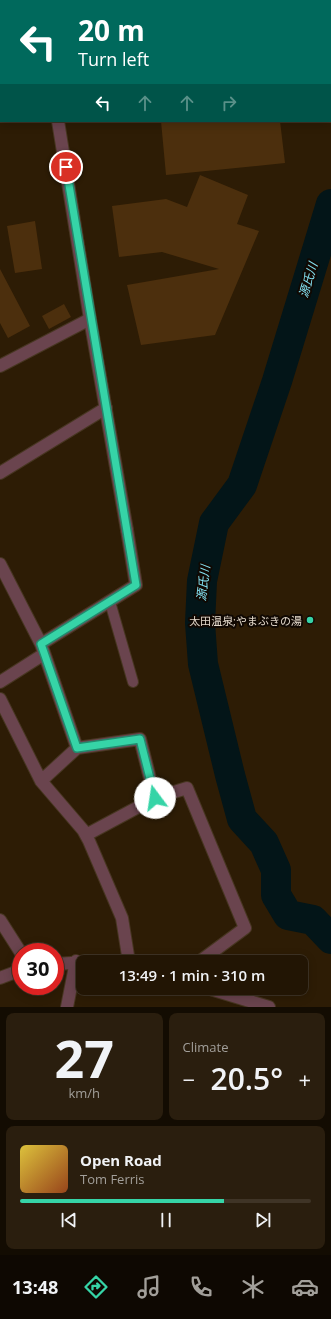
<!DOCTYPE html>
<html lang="en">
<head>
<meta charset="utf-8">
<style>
  body { margin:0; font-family:"Open Sans","Noto Sans JP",sans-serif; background:#2a1e0e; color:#f1f3f6; height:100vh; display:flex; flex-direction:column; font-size:15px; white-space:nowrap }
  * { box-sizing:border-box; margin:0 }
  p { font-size:13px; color:#a29f9a }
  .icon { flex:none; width:22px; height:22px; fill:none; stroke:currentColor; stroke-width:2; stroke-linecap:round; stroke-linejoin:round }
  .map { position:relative; height:1007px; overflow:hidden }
  .details { display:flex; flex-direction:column; gap:6px; padding:6px; background:#130c02; flex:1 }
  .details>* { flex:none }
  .banner { position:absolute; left:0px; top:0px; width:331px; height:122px; box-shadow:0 2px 10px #0003,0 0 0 1px #3f3426; background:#00695c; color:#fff; overflow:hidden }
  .speed { position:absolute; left:12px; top:943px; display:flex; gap:8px; font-size:20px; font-weight:700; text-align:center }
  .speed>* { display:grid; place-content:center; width:52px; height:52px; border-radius:50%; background:#221504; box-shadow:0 2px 10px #0003,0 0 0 1px #3f3426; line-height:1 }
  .speed .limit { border:6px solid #d22; background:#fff; color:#111 }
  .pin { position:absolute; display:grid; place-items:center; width:34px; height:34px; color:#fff; margin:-17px; border:2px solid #fff; border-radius:50%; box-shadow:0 1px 4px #0007 }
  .me { position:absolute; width:44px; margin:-22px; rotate:346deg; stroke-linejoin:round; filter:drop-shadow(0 0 3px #0008) }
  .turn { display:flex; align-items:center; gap:14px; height:84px; padding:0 12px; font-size:18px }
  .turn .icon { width:52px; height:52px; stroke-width:2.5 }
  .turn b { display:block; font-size:28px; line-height:34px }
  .lanes { display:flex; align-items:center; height:38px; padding:0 12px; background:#0003; justify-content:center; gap:20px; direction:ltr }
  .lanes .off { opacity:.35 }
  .big { font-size:30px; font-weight:600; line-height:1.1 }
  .details .tile { flex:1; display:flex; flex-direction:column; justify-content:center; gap:6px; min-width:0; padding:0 14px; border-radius:8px; background:#2a1e0e }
  .details .dial { align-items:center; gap:0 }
  .dial b { font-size:52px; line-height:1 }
  .song { display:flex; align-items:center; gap:12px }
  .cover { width:48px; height:48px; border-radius:6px; background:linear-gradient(135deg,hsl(50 70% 55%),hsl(20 70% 35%)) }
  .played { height:4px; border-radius:2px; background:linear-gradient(90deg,#36d4a7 70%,#3f3426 70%) }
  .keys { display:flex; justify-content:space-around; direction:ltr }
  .heat { display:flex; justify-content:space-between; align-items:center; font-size:22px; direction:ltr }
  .details .tiles { flex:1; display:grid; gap:6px; grid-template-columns:1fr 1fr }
  .tile:last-child { grid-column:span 2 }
  .trip { position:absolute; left:76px; top:955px; width:232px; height:40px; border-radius:8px; background:#221504; box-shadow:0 2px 10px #0003,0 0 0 1px #3f3426; font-weight:600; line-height:40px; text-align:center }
  .tabs { display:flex; height:64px; justify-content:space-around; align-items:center; background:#0e0802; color:#a29f9a }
  .tabs .icon { width:28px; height:28px }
  .tabs .active { color:#36d4a7 }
  .tabs b { font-size:18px; color:#f1f3f6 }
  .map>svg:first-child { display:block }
</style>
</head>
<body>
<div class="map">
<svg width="331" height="1007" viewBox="0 0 331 1007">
  <rect width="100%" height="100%" fill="#2d1c05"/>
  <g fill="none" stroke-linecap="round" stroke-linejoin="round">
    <path stroke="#031518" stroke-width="30" d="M331 204 277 381 242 485 214 523 202 581 200 623 203 664 230 775 242 819 264 843 276 870V895L288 915 313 920 331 939"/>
  </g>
  <path fill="#4c2f0d" d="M161 121H280L285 163 166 175Z
    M200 175 248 195 237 224 259 231 215 335 141 345 127 285 219 269 162 252 119 257 112 206 166 199 187 207Z
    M35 221 42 269 15 273 7 226Z
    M0 269 30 326 8 338 0 323Z
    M64 304 71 317 49 329 42 316Z"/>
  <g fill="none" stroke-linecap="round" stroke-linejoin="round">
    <g stroke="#473621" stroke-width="12">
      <path id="service" d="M110 602 133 682"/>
    </g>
    <g stroke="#473621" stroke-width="14">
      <path id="minor" d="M164 0V1
        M306 1 307 0
        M0 366 90 319
        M0 473 106 408
        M0 564 41 644 77 748 41 781
        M41 644 136 585 127 530
        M0 682 44 654
        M0 699 41 781 83 830 89 841 122 918 129 962
        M77 748 140 739 155 798 86 835
        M155 798 187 788 245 928 199 962
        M0 920 21 953
        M55 964 87 962
        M0 978 21 970
        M207 988 269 1007
        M67 1007 76 961"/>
    </g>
    <g stroke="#473621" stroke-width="14">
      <path id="tertiary" d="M330 17H331
        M0 76 1 75
        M58 121 90 319 127 530"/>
    </g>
    <use href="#service" stroke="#6a444e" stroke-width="10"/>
    <use href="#minor" stroke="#6a444e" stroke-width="12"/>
    <use href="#tertiary" stroke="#6a444e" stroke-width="12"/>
  </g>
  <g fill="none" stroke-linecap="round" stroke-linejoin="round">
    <g stroke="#238a6d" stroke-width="10">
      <path id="route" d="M66 167 136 585 41 644 77 748 140 739 155 798"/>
    </g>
    <use href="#route" stroke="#36d4a7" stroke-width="7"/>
  </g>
  <circle fill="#36d4a7" stroke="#100802" stroke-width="1.5" cx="310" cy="620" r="4"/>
  <g text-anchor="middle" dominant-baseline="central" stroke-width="4" stroke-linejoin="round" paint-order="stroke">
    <g font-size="11" fill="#e4d9cb" stroke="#100802" text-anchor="end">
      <text x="302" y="620">太田温泉;やまぶきの湯</text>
    </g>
    <g font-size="12" font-style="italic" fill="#85e4f5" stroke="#100802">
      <text transform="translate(308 280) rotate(-73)">源氏川</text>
      <text transform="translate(203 583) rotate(-83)">源氏川</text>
    </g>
  </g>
</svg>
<div class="speed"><div class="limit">30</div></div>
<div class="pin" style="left:66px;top:167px;background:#d93025"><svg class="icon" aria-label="arrive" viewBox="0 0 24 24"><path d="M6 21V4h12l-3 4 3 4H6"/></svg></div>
<svg class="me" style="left:155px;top:798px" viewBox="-20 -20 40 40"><circle r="19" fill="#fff"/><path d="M0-13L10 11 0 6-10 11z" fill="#36d4a7"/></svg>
<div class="trip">13:49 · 1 min · 310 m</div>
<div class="banner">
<div class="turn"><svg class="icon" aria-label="left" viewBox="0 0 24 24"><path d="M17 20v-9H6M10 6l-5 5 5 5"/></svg><div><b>20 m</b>Turn left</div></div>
<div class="lanes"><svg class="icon" aria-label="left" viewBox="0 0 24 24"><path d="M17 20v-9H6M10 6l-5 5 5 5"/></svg><svg class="icon off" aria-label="ahead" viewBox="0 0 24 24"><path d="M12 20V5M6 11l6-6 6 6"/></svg><svg class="icon off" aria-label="ahead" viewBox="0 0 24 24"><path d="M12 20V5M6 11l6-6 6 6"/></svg><svg class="icon off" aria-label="right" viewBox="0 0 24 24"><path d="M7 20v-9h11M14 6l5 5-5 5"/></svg></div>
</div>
</div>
<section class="details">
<div class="tiles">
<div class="tile dial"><b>27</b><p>km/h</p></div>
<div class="tile"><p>Climate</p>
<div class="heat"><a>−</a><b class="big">20.5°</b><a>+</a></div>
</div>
<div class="tile">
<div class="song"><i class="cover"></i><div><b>Open Road</b><p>Tom Ferris</p></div></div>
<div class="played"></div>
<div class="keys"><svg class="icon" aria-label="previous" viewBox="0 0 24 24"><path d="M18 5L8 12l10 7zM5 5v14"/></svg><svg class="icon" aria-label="pause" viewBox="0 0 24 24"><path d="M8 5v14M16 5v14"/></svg><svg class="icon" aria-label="next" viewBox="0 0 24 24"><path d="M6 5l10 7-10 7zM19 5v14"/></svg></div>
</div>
</div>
</section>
<nav class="tabs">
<b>13:48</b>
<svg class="icon active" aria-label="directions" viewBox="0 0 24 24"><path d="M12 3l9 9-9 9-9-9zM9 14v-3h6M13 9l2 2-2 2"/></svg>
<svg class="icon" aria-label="music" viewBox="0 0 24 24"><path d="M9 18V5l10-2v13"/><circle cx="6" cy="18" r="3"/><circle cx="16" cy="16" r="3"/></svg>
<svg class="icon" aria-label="phone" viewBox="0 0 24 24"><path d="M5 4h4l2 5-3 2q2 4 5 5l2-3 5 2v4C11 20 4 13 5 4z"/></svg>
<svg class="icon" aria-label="climate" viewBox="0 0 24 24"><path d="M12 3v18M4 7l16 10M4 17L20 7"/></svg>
<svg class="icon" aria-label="car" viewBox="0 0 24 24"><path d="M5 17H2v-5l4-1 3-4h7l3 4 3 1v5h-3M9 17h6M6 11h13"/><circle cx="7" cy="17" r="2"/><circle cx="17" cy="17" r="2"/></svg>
</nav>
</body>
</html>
